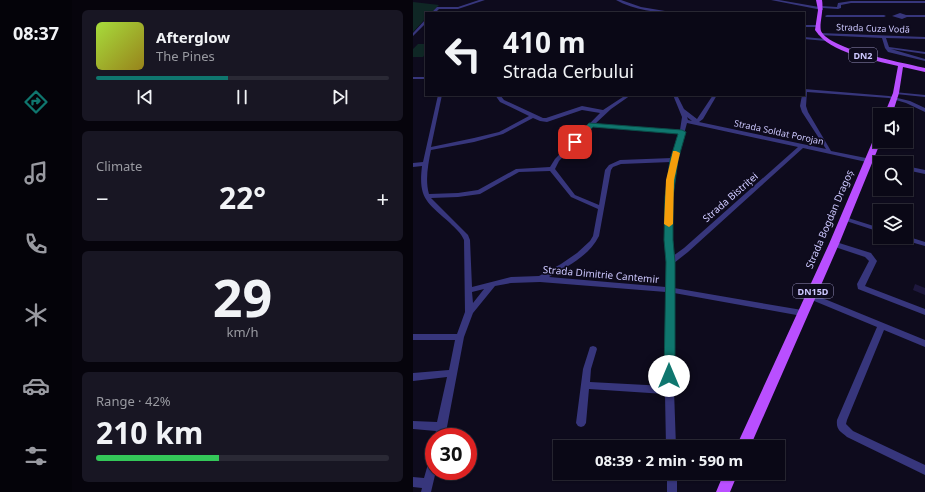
<!DOCTYPE html>
<html lang="en">
<head>
<meta charset="utf-8">
<style>
  body { margin:0; font-family:"Noto Sans",sans-serif; background:#181623; color:#f1f3f6; height:100vh; display:flex; flex-direction:column; font-size:15px; white-space:nowrap }
  * { box-sizing:border-box; margin:0 }
  p { font-size:13px; color:#999aa1 }
  .icon { flex:none; width:22px; height:22px; fill:none; stroke:currentColor; stroke-width:2; stroke-linecap:round; stroke-linejoin:round }
  .map { position:relative; flex:1; overflow:hidden }
  .details { display:flex; flex-direction:column; gap:10px; padding:10px; background:#06040c; width:341px }
  .details>* { flex:none }
  .guide { position:absolute; left:12px; top:12px; width:380px; height:84px; border-radius:0px; box-shadow:0 1px 3px #0004,0 0 0 1px #2a2935; background:#0a0816; color:#f1f3f6; overflow:hidden }
  .controls { position:absolute; left:460px; top:108px; display:grid; gap:8px }
  .controls a { display:grid; place-items:center; width:40px; height:40px; border-radius:0px; background:#0a0816; box-shadow:0 1px 3px #0004,0 0 0 1px #2a2935; font-size:20px }
  .speed { position:absolute; left:12px; top:428px; display:flex; gap:8px; font-size:20px; font-weight:700; text-align:center }
  .speed>* { display:grid; place-content:center; width:52px; height:52px; border-radius:50%; background:#0a0816; box-shadow:0 1px 3px #0004,0 0 0 1px #2a2935; line-height:1 }
  .speed .limit { border:6px solid #d22; background:#fff; color:#111 }
  .pin { position:absolute; display:grid; place-items:center; width:34px; height:34px; color:#fff; margin:-17px; border-radius:8px; box-shadow:0 2px 6px #0006 }
  .me { position:absolute; width:44px; margin:-22px; rotate:0deg; stroke-linejoin:round; filter:drop-shadow(0 0 3px #0008) }
  .turn { display:flex; align-items:center; gap:14px; height:84px; padding:0 12px; font-size:18px }
  .turn .icon { width:52px; height:52px; stroke-width:2.5 }
  .turn b { display:block; font-size:28px; line-height:34px }
  .big { font-size:30px; font-weight:700; line-height:1.1 }
  .details .card { flex:1; display:flex; flex-direction:column; justify-content:center; gap:6px; min-width:0; padding:0 14px; border-radius:6px; background:#181623 }
  .details .dial { align-items:center; gap:0 }
  .dial b { font-size:52px; line-height:1 }
  .song { display:flex; align-items:center; gap:12px }
  .cover { width:48px; height:48px; border-radius:6px; background:linear-gradient(135deg,hsl(80 70% 55%),hsl(50 70% 35%)) }
  .played { height:4px; border-radius:2px; background:linear-gradient(90deg,#0f766e 45%,#2a2935 45%) }
  .keys { display:flex; justify-content:space-around; direction:ltr }
  .heat { display:flex; justify-content:space-between; align-items:center; font-size:22px; direction:ltr }
  .charge { height:6px; border-radius:3px; background:linear-gradient(90deg,#34c759 42%,#2a2935 0) }
  .trip { position:absolute; left:140px; top:440px; width:232px; height:40px; border-radius:0px; background:#0a0816; box-shadow:0 1px 3px #0004,0 0 0 1px #2a2935; font-weight:700; line-height:40px; text-align:center }
  main { display:flex; flex:1; min-height:0 }
  .tab-bar { display:flex; flex-direction:column; width:72px; justify-content:space-around; align-items:center; background:#040309; color:#999aa1 }
  .tab-bar .icon { width:28px; height:28px }
  .tab-bar .current { color:#0f766e }
  .tab-bar b { font-size:18px; color:#f1f3f6 }
  .map>svg:first-child { display:block }
</style>
</head>
<body>
<main>
<nav class="tab-bar">
<b>08:37</b>
<svg class="icon current" aria-label="directions" viewBox="0 0 24 24"><path d="M12 3l9 9-9 9-9-9zM9 14v-3h6M13 9l2 2-2 2"/></svg>
<svg class="icon" aria-label="music" viewBox="0 0 24 24"><path d="M9 18V5l10-2v13"/><circle cx="6" cy="18" r="3"/><circle cx="16" cy="16" r="3"/></svg>
<svg class="icon" aria-label="phone" viewBox="0 0 24 24"><path d="M5 4h4l2 5-3 2q2 4 5 5l2-3 5 2v4C11 20 4 13 5 4z"/></svg>
<svg class="icon" aria-label="climate" viewBox="0 0 24 24"><path d="M12 3v18M4 7l16 10M4 17L20 7"/></svg>
<svg class="icon" aria-label="car" viewBox="0 0 24 24"><path d="M5 17H2v-5l4-1 3-4h7l3 4 3 1v5h-3M9 17h6M6 11h13"/><circle cx="7" cy="17" r="2"/><circle cx="17" cy="17" r="2"/></svg>
<svg class="icon" aria-label="filters" viewBox="0 0 24 24"><path d="M4 7h16M4 17h16"/><circle cx="9" cy="7" r="2"/><circle cx="15" cy="17" r="2"/></svg>
</nav>
<section class="details">
<div class="card">
<div class="song"><i class="cover"></i><div><b>Afterglow</b><p>The Pines</p></div></div>
<div class="played"></div>
<div class="keys"><svg class="icon" aria-label="previous" viewBox="0 0 24 24"><path d="M18 5L8 12l10 7zM5 5v14"/></svg><svg class="icon" aria-label="pause" viewBox="0 0 24 24"><path d="M8 5v14M16 5v14"/></svg><svg class="icon" aria-label="next" viewBox="0 0 24 24"><path d="M6 5l10 7-10 7zM19 5v14"/></svg></div>
</div>
<div class="card"><p>Climate</p>
<div class="heat"><a>−</a><b class="big">22°</b><a>+</a></div>
</div>
<div class="card dial"><b>29</b><p>km/h</p></div>
<div class="card"><p>Range · 42%</p><b class="big">210 km</b><div class="charge"></div></div>
</section>
<div class="map">
<svg width="512" height="492" viewBox="0 0 512 492">
  <rect width="100%" height="100%" fill="#0e0b1d"/>
  <path fill="#0f2725" d="M0 2 26 5 18 13H13V18L0 32Z
    M5 44H13V53L10 57H0V49Z"/>
  <path fill="#1e183e" d="M502 284 512 288V295L500 290Z"/>
  <g fill="none" stroke-linecap="round" stroke-linejoin="round">
    <path fill="#37367c" fill-rule="evenodd" d="M66 0H72L45 9H26L22 13H18L24 7H45Z
      M203 0H208L228 7 264 13C244 13 221 10 203 0Z
      M358 0H366L406 7 408 6 424 7 425 3 438 1H512V3H438L428 5V8L425 9 410 8V10H409Z
      M487 13 493 15H512V17H494L489 19 479 16Z
      M414 15H471L473 16 471 17H413L412 16Z
      M12 20H13V23L0 36V33Z
      M391 25H405L407 26 405 27H391Z
      M407 33 512 37V39L473 38 476 47 512 52V54L478 49 512 59V61L475 52 472 48 469 38 406 35 405 34Z
      M391 37 413 39 415 40 413 41 391 39Z
      M0 77H13V79H0Z
      M391 89 476 96 497 101 512 108V112L493 103 476 98 394 92 393 106 395 112 418 151 468 161 471 163H467V165L390 148 275 252 261 263V288L389 310 392 311 393 313 392 315 389 316 261 293V390L263 447H253L252 394 176 389 173 423 171 426 168 427 165 426 163 423 170 369 177 347 180 346 183 347 184 349 178 369 177 382 252 386 253 292 127 282 98 283 82 286 60 313 51 337 34 427 31 437H21L23 431 0 429V421L24 422 34 377 0 381V373L36 370 42 340H0V334H44L52 312 51 240C48 233 42 228 37 223 14 202 5 199 9 166L0 167V163L10 162 25 95H29L18 147 61 138 86 132 116 116 87 102 82 95H87L91 100 130 118H133L169 106 190 110 213 95H218L198 109 182 124 267 130 269 117 260 95H264L271 109 284 119 300 95H304L290 119 286 122 413 149 389 112 387 106 389 95H391ZM169 110 187 113 142 159 137 167 103 169 65 190 45 193 16 194C12 180 15 165 18 150L61 142 90 134 120 118 127 121 134 122ZM274 117 279 121 275 120ZM274 123 385 147 271 248 260 256 259 197 264 160ZM179 127 266 133 259 158 207 160 196 165 192 170 186 205 162 195 142 169 146 161ZM258 162 253 197V287L136 277C155 266 176 256 186 236L198 170 200 167 208 164ZM137 171 158 197 185 209 180 236 177 241 164 253 148 264 126 276 98 277 59 287 57 240 55 235 18 198 45 197 67 194 106 172ZM71 289 60 303 59 292Z
      M481 92 512 95V97L483 94H481Z
      M493 166 512 170V174L493 170Z
      M432 217 467 228V232L430 220 429 219Z
      M493 236 512 242V246L487 239 486 237H493Z
      M419 242H423L458 253 464 261 452 286 512 309V315L445 289 444 284 456 261 452 257 419 246 418 244Z
      M397 293 512 340V347L471 330 434 420 433 424 440 431 512 465V475L434 437C427 431 423 430 424 420L464 327 394 298 393 296 394 294Z
      M21 455V471H23L18 492H8L9 488 0 487V477L11 478 17 457Z
      M254 473H264V492H254Z"/>
    <path fill="#b94fff" fill-rule="evenodd" d="M403 0H409C411 10 406 25 408 31 417 50 492 63 512 68V72L490 67 486 93 479 115H471L480 93 485 66C458 59 418 54 402 30L405 10Z
      M464 131H467L468 141 426 244 337 447H323L416 244Z
      M311 473H325L317 492H303Z"/>
  </g>
  <path fill="#0f766e" stroke="#0a4d48" d="M176 123 269 130 273 132 265 160 260 197V240L262 262V376L260 379 256 380 252 379 251 376 253 262 251 240 252 197 257 160 265 134 180 127 165 143H159V140Z"/>
  <path fill="#f59e0b" d="M260 151H263L267 153 261 180 260 224 256 227 251 224 253 180Z"/>
  <g text-anchor="middle" dominant-baseline="central" stroke-width="3.5" stroke-linejoin="round" paint-order="stroke">
    <g font-size="9" fill="#cdc8ff" stroke="#0e0b1d">
      <text transform="translate(460 28) rotate(2)">Strada Cuza Vodă</text>
      <text transform="translate(366 132) rotate(12)">Strada Soldat Porojan</text>
    </g>
    <g fill="#0e0b1d" stroke="#948fbb" stroke-width="1">
      <rect x="436" y="48" width="28" height="14" rx="3"/>
      <rect x="380" y="284" width="40" height="14" rx="3"/>
    </g>
    <g font-size="9" font-weight="bold" fill="#cdc8ff">
      <text x="450" y="55">DN2</text>
      <text x="400" y="291">DN15D</text>
    </g>
    <g font-size="10" fill="#cdc8ff" stroke="#0e0b1d">
      <text transform="translate(317 197) rotate(-41)">Strada Bistriței</text>
      <text transform="translate(416 219) rotate(-67)">Strada Bogdan Dragoș</text>
      <text transform="translate(188 274) rotate(5)">Strada Dimitrie Cantemir</text>
    </g>
  </g>
</svg>
<div class="controls">
<a><svg class="icon" aria-label="sound" viewBox="0 0 24 24"><path d="M4 9h4l5-4v14l-5-4H4zM17 9q2 3 0 6"/></svg></a>
<a><svg class="icon" aria-label="search" viewBox="0 0 24 24"><circle cx="10" cy="10" r="6"/><path d="M15 15l6 6"/></svg></a>
<a><svg class="icon" aria-label="layers" viewBox="0 0 24 24"><path d="M12 4l9 5-9 5-9-5zM3 14l9 5 9-5"/></svg></a>
</div>
<div class="speed"><div class="limit">30</div></div>
<div class="pin" style="left:162px;top:142px;background:#d93025"><svg class="icon" aria-label="arrive" viewBox="0 0 24 24"><path d="M6 21V4h12l-3 4 3 4H6"/></svg></div>
<svg class="me" style="left:256px;top:376px" viewBox="-20 -20 40 40"><circle r="19" fill="#fff"/><path d="M0-13L10 11 0 6-10 11z" fill="#0f766e"/></svg>
<div class="trip">08:39 · 2 min · 590 m</div>
<div class="guide">
<div class="turn"><svg class="icon" aria-label="left" viewBox="0 0 24 24"><path d="M17 20v-9H6M10 6l-5 5 5 5"/></svg><div><b>410 m</b>Strada Cerbului</div></div>
</div>
</div>
</main>
</body>
</html>
